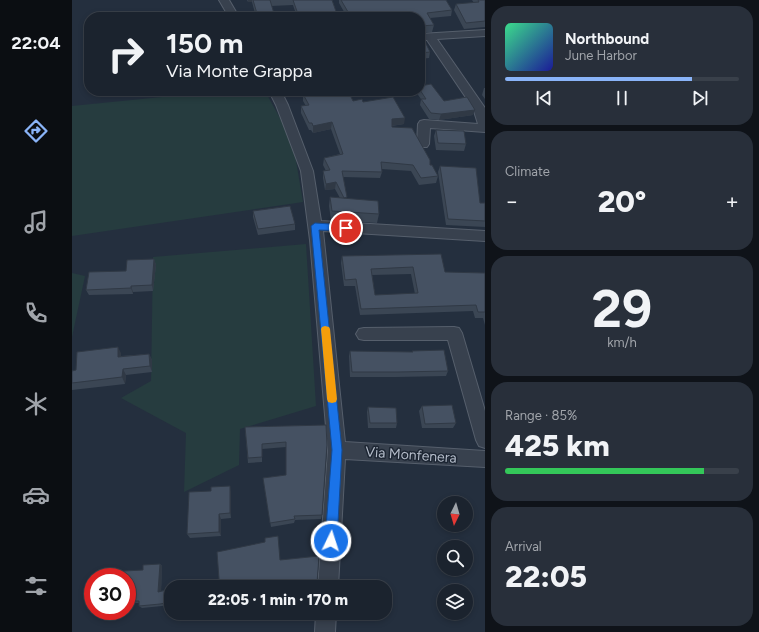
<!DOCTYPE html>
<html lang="en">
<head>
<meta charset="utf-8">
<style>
  body { margin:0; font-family:Figtree,sans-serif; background:#282f3a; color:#f1f3f6; height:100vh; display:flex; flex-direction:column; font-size:15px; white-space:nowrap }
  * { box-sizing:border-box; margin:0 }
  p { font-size:13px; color:#a0a4aa }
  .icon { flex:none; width:22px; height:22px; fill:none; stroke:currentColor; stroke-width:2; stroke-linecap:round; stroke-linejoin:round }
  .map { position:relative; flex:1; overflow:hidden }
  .sheet { display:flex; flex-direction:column; gap:6px; padding:6px; background:#0f1319; width:274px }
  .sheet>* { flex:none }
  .guide { position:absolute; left:12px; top:12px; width:341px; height:84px; border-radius:16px; box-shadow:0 2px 6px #0003,0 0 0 1px #39404a; background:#1b232e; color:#f1f3f6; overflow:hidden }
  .needle { width:26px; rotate:185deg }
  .controls { position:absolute; left:365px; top:496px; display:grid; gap:8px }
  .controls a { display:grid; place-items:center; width:36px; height:36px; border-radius:50%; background:#1b232e; box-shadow:0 2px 6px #0003,0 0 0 1px #39404a; font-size:20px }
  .speed { position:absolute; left:12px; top:568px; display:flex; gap:8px; font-size:20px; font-weight:700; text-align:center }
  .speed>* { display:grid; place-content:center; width:52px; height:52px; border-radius:50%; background:#1b232e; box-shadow:0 2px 6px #0003,0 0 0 1px #39404a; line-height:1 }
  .speed .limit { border:6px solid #d22; background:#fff; color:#111 }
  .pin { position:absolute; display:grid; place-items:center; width:34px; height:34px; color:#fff; margin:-17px; border:2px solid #fff; border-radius:50%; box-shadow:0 1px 4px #0007 }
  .me { position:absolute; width:44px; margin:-22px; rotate:4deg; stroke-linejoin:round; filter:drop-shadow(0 0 3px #0008) }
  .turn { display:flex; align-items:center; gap:14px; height:84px; padding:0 16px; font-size:18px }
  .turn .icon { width:52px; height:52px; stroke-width:2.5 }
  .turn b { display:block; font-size:28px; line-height:34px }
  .big { font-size:30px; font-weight:800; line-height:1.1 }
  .sheet .card { flex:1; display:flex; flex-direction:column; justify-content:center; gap:6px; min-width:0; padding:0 14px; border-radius:16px; background:#282f3a }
  .sheet .dial { align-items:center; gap:0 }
  .dial b { font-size:52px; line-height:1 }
  .song { display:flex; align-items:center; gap:12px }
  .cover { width:48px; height:48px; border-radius:6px; background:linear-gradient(135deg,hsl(150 70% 55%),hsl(240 70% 35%)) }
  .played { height:4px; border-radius:2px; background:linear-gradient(90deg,#8ab4f8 80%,#39404a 80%) }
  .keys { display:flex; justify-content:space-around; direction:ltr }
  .heat { display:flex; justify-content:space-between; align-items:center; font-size:22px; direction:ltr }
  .charge { height:6px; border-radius:3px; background:linear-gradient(90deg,#34c759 85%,#39404a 0) }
  .trip { position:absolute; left:92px; top:580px; width:228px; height:40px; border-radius:16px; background:#1b232e; box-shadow:0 2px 6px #0003,0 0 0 1px #39404a; font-weight:800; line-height:40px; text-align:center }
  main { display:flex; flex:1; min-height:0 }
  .menu { display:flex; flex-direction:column; width:72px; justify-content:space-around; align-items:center; background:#0b0e12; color:#a0a4aa }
  .menu .icon { width:28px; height:28px }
  .menu .active { color:#8ab4f8 }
  .menu b { font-size:18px; color:#f1f3f6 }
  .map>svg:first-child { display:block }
</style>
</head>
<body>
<main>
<nav class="menu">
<b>22:04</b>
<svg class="icon active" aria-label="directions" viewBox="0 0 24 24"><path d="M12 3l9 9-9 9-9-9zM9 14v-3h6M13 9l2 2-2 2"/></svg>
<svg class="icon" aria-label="music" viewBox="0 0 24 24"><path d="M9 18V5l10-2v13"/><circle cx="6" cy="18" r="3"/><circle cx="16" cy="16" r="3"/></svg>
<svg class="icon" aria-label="phone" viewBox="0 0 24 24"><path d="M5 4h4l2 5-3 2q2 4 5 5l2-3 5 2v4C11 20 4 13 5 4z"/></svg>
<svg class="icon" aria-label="climate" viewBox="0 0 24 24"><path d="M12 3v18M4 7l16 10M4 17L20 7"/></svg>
<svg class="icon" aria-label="car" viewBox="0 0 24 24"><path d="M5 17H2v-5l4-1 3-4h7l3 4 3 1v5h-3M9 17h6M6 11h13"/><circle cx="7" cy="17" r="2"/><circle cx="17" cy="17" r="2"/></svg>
<svg class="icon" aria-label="filters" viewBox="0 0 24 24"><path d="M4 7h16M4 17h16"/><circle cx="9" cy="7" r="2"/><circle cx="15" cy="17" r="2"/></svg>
</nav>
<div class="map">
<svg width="413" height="632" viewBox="0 0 413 632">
  <rect width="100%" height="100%" fill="#242f3e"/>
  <path fill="#263c3f" d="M193 91 214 129 223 155 231 202 0 236V106L120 94Z
    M234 244 244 406 168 429 167 465 112 492 114 433 49 398 79 381 81 257Z
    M0 273 13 276 0 337Z"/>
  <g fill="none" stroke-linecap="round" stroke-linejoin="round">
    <g stroke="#565f6c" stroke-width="2">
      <path id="street" d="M147 0H157L167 17H157Z
        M413 30V36L365 39 413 108V132L358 128 357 144 355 147H347L345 144 346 124 348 121 352 120 406 124 401 108 355 40H348V34Z
        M197 91H209L216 105 241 171 249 221 413 231V241L251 231 273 442 413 451V467L273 459 266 587H246L256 450 238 240 229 171 204 105Z
        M382 327 387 328 390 333 413 411V448L407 446 404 440 376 340H292L287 339 284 334 287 329 292 328Z
        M244 613H264L263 632H243Z"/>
    </g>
    <use href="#street" fill="#38414e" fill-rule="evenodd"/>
  </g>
  <path fill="#3b4654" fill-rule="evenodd" d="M175 0H260L266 17H225L221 5 199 6 203 17H184L180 2H176Z
    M267 0H374L380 10 379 16 358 18 362 25 360 32H348V17H275L267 3Z
    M400 0H413V27L392 29 382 10 384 4 402 3Z
    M348 33 358 52 357 58 348 59Z
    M348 86 372 101 401 115 367 120 357 119 348 105 349 99 344 92 345 91H348Z
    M412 88H413V99L410 95Z
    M232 91H276L281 101 291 102 332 124 320 126V127L358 165 366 176 364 183 347 185 339 171 309 169 310 172 308 178 271 177 274 198 307 214 305 223 259 220 257 206 258 197 268 198 263 189 253 190 251 178V171H254L251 165 252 158 268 154 259 129 241 133 239 130H237L229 113V106H234L231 101V94H233Z
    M364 130 394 144 392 151 364 150 362 136Z
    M368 166 408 203H413V227L374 225 366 172Z
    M181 211 223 224V230L186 235 181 217Z
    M270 256 373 272 413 273V325L411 318H403L401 311 288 315 283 286H272L269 263ZM339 274 343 294 303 295 300 275Z
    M82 259 84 265 81 291 61 292V294L17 295 14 290Z
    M278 351 340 352V351L376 371 374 376 324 377H278L277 356Z
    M49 353V356L77 354 80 360V372L54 375 53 384 0 390V371L4 370Z
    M350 406 384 423 381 428H350L347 411Z
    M296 407 325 423 324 428H296L295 412Z
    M254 425 250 515 249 519 223 520 222 523 199 527 191 478 214 475V447L190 449V462L176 463 173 427Z
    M159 492V518L149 519V536L118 538 115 534Z
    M208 560 245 583V586L228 587H109L147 579Z
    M88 564 90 566 89 591 99 589V605L90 606 70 608 67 606V603H55V577L71 570Z"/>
  <path fill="#303945" d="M176 0H180V2H176Z
    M403 110 401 115 367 120 369 114Z
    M333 118 332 124 318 126 320 119Z
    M260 122 259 129 241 133V126Z
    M264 182 263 189 253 190 254 184Z
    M82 259 84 265 81 291 80 285Z
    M59 286 61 292V294L59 288Z
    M46 347 49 353V363L46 357Z
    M77 354 80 360V372L78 366Z
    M51 369 54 375 53 384 50 377Z
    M158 486 159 492V518L158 513Z
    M147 514 149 519V536L147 532Z
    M88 564 90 566 89 594 86 592Z"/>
  <path fill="#455162" stroke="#303945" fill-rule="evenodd" d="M181 0H198L203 17H186Z
    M221 0H260L266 17H227Z
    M269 0H374L380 10 355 13 362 25 349 26 348 27V17H279Z
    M406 0H413V21L394 23 384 4 407 2Z
    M348 33V35H350L358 52 348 53Z
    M359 84 372 101 395 97 403 110 369 114 359 113 349 99H354L348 90V86Z
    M235 91H276L281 101 290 99 291 102 321 97 333 118 320 119V127L340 128 358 160V165H360L366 176 349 178 341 165 309 162 310 172 270 171 275 197 272 198 264 182 254 184 251 171 258 170 252 158 271 154 260 122 241 126 240 123H237L229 106 237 105 231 94 235 93Z
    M364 130 392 131 394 144 366 143Z
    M368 166 404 168 408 203H413V221L376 219Z
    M258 197 306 201 307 214 260 211Z
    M218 206 223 224 186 229 181 211Z
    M369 254 373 272 413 273V312H406L404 305 289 309 284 279 273 280 270 256ZM341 267 346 293 303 295 299 269Z
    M82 259 80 285 59 286V288L14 290 17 272 54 271 55 260Z
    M46 347V357L77 354 78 366 51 369 50 377 0 383V371L4 370 5 352Z
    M372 350 376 371 326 372H280L278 351 341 352 340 351Z
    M380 405 384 423 353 424 350 406Z
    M296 407 324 408 325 423H298Z
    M254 425 255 445 250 515 222 516 223 519 198 523 191 478 214 475V442L190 444V457L176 458 173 427Z
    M158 486V513L147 514V532L115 534 117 492 139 491V487Z
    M206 536 208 560 247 556 245 583 222 585V587H195V586L188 587H109L147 579 145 552 193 542V538Z
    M88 564 86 592 99 589V602L88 604 67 606V601H55V577H51L52 571 71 570V565Z"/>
  <path fill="#1a73e8" stroke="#114b97" d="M243 223 274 225 278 228 274 231 247 230 270 450 265 541 263 545 259 547 255 545 253 541 260 450 239 226Z"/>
  <path fill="#f59e0b" d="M253 326 257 327 258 329 265 399 264 402 260 403 256 402 255 399 249 329 250 327Z"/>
  <g text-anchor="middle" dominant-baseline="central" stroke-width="3" stroke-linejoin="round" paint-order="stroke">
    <g font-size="14" fill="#b4bcc9" stroke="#1d2633">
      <text transform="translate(339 455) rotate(4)">Via Monfenera</text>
    </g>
  </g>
</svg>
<div class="controls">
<a><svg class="needle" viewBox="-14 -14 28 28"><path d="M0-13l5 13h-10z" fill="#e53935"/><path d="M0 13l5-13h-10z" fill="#a0a4aa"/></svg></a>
<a><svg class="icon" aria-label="search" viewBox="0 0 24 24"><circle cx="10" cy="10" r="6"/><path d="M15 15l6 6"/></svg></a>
<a><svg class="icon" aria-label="layers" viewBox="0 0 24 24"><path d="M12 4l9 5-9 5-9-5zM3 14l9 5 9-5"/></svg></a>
</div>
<div class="speed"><div class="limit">30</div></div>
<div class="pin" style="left:274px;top:228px;background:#d93025"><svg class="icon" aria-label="arrive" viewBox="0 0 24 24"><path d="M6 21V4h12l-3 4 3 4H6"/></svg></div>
<svg class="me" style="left:259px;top:541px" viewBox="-20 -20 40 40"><circle r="17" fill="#1a73e8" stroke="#fff" stroke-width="3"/><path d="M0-11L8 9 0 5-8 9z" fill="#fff"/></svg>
<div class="trip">22:05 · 1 min · 170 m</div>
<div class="guide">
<div class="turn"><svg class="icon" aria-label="right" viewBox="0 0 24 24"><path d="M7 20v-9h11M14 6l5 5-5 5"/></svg><div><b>150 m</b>Via Monte Grappa</div></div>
</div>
</div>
<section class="sheet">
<div class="card">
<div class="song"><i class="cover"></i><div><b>Northbound</b><p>June Harbor</p></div></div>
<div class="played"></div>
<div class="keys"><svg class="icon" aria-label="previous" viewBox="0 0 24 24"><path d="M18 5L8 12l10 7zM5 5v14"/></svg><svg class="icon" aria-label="pause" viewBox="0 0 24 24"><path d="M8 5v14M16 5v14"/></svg><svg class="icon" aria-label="next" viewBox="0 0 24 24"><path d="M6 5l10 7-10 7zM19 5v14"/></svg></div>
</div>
<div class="card"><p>Climate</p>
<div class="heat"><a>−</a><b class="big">20°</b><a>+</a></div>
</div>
<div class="card dial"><b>29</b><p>km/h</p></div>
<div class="card"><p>Range · 85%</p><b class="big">425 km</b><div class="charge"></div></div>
<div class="card"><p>Arrival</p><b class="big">22:05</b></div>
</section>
</main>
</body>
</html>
